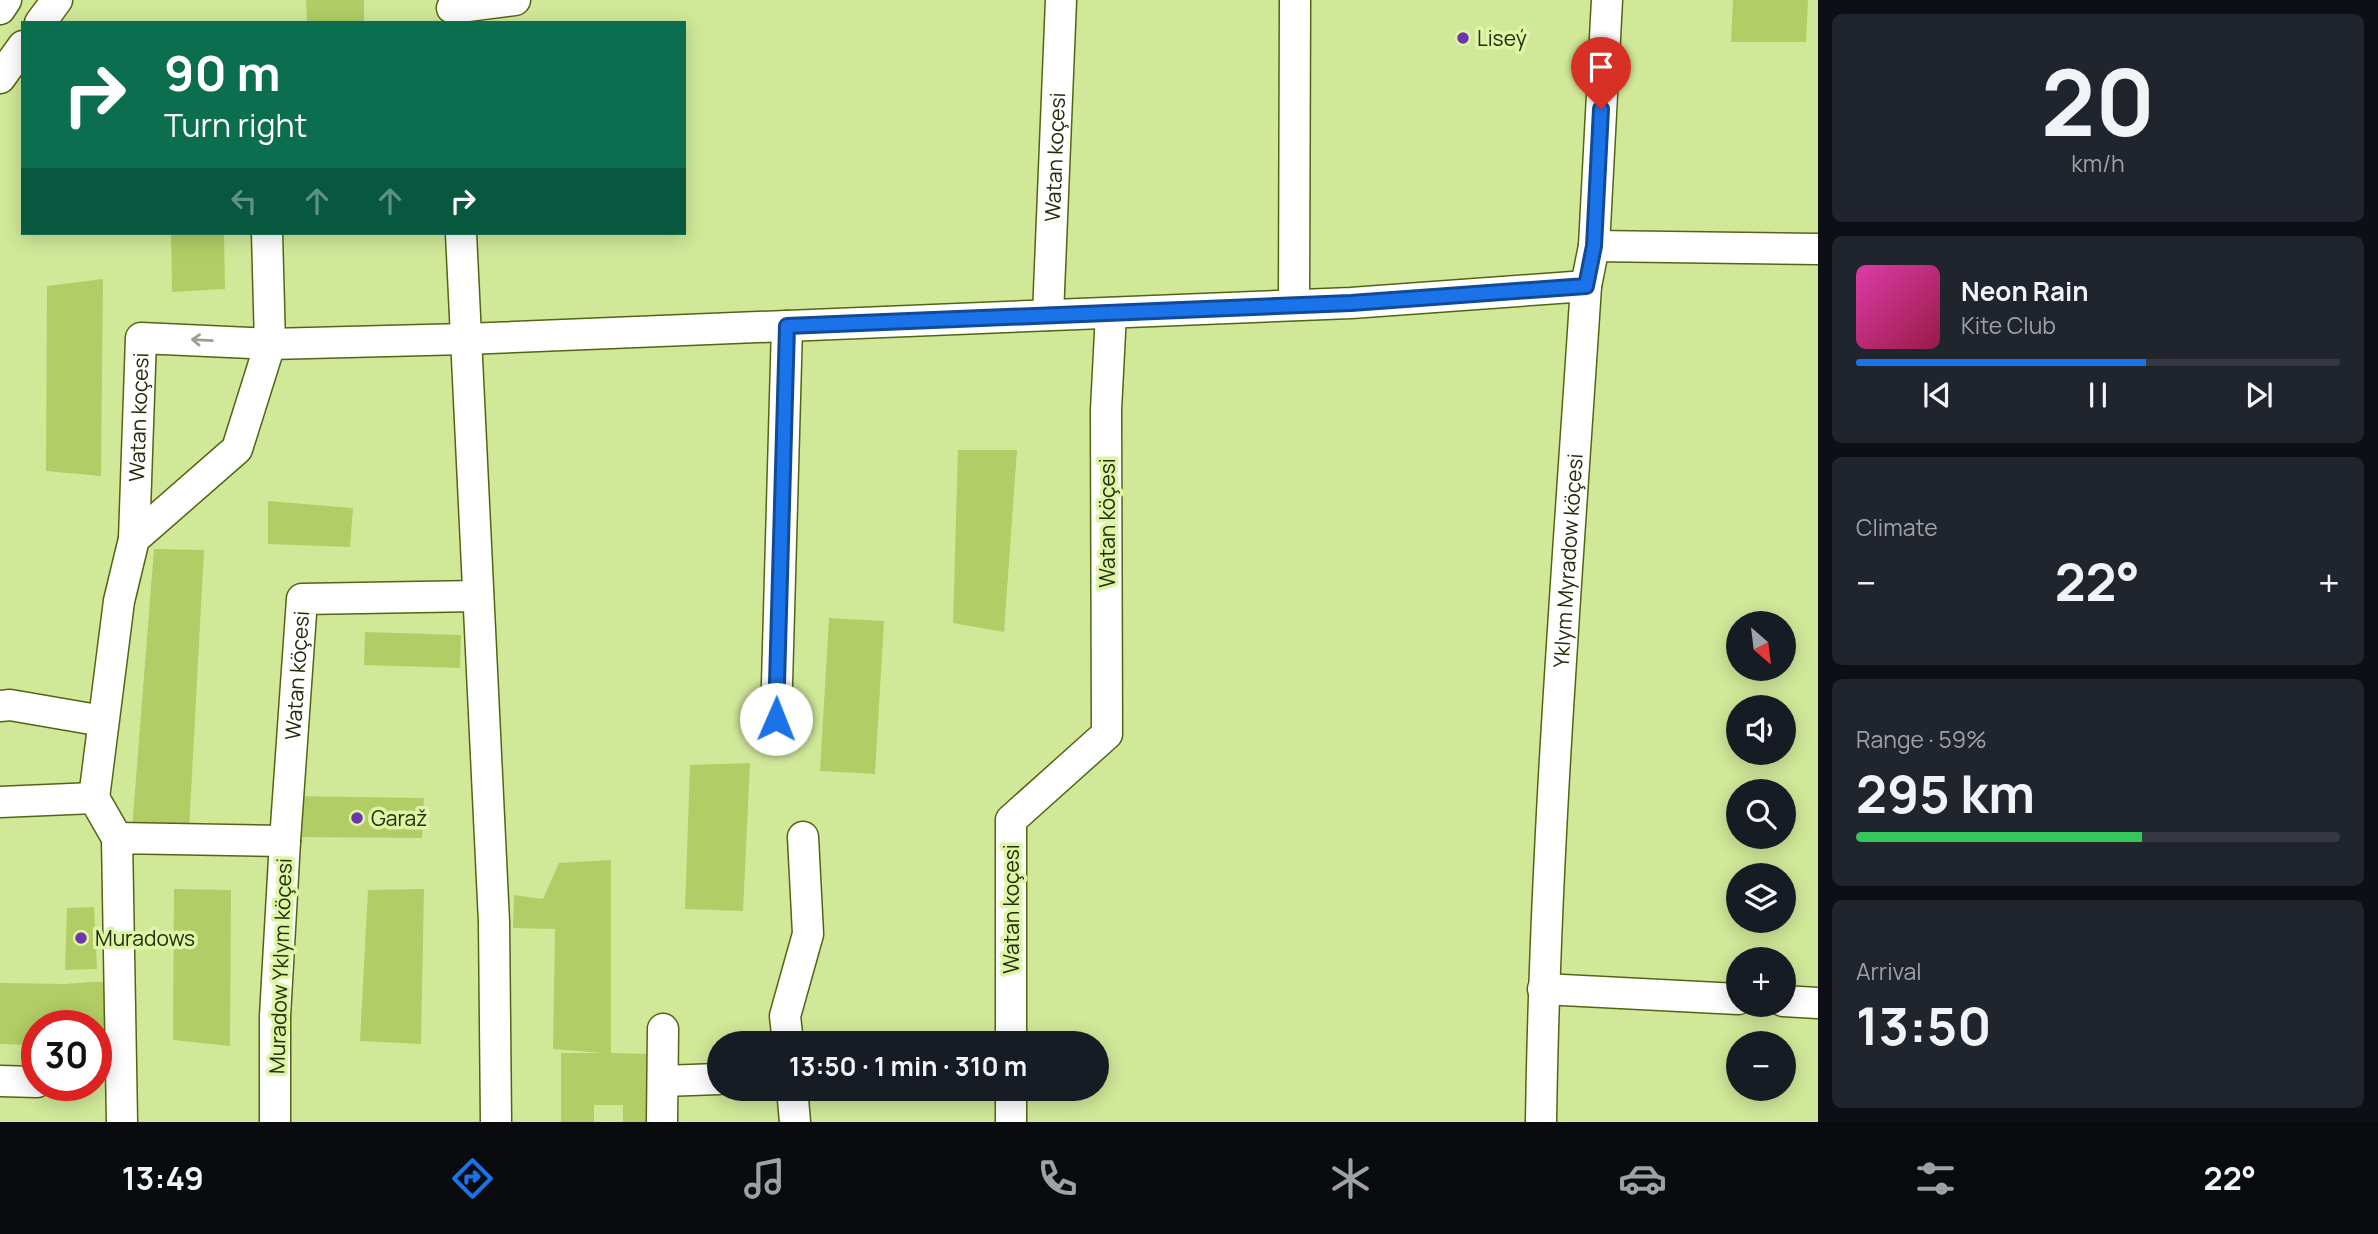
<!DOCTYPE html>
<html lang="en">
<head>
<meta charset="utf-8">
<style>
  body { margin:0; font-family:Manrope,sans-serif; background:#20242c; color:#f1f3f6; height:100vh; display:flex; flex-direction:column; font-size:26px; white-space:nowrap }
  * { box-sizing:border-box; margin:0 }
  p { font-size:23px; color:#9ea1a6 }
  .icon { flex:none; width:38px; height:38px; fill:none; stroke:currentColor; stroke-width:2; stroke-linecap:round; stroke-linejoin:round }
  .map { position:relative; flex:1; overflow:hidden }
  .side { display:flex; flex-direction:column; gap:14px; padding:14px; background:#0d0f14; width:560px }
  .side>* { flex:none }
  .hud { position:absolute; left:21px; top:21px; width:665px; height:214px; border-radius:0px; box-shadow:0 4px 18px #0003; background:#0b6e4f; color:#fff; overflow:hidden }
  .needle { width:46px; rotate:152deg }
  .fabs { position:absolute; left:1726px; top:611px; display:grid; gap:14px }
  .fabs a { display:grid; place-items:center; width:70px; height:70px; border-radius:50%; background:#171b24; box-shadow:0 4px 18px #0003; font-size:35px }
  .speed { position:absolute; left:21px; top:1010px; display:flex; gap:14px; font-size:35px; font-weight:700; text-align:center }
  .speed>* { display:grid; place-content:center; width:91px; height:91px; border-radius:50%; background:#171b24; box-shadow:0 4px 18px #0003; line-height:1 }
  .speed .limit { border:10px solid #d22; background:#fff; color:#111 }
  .pin { position:absolute; display:grid; place-items:center; width:60px; height:60px; color:#fff; margin:-72px -30px; border-radius:50% 50% 50% 0; rotate:-45deg; box-shadow:0 0 7px #0007 }
  .pin .icon { rotate:45deg }
  .me { position:absolute; width:77px; margin:-38px; rotate:1deg; stroke-linejoin:round; filter:drop-shadow(0 0 5px #0008) }
  .turn { display:flex; align-items:center; gap:24px; height:147px; padding:0 28px; font-size:32px }
  .turn .icon { width:91px; height:91px; stroke-width:2.5 }
  .turn b { display:block; font-size:49px; line-height:60px }
  .lanes { display:flex; align-items:center; height:66px; padding:0 28px; background:#0003; justify-content:center; gap:35px; direction:ltr }
  .lanes .off { opacity:.35 }
  .big { font-size:52px; font-weight:700; line-height:1.1 }
  .side .tile { flex:1; display:flex; flex-direction:column; justify-content:center; gap:10px; min-width:0; padding:0 24px; border-radius:10px; background:#20242c }
  .side .dial { align-items:center; gap:0 }
  .dial b { font-size:91px; line-height:1 }
  .song { display:flex; align-items:center; gap:21px }
  .cover { width:84px; height:84px; border-radius:10px; background:linear-gradient(135deg,hsl(320 70% 55%),hsl(340 70% 35%)) }
  .played { height:7px; border-radius:4px; background:linear-gradient(90deg,#1a73e8 60%,#363941 60%) }
  .keys { display:flex; justify-content:space-around; direction:ltr }
  .heat { display:flex; justify-content:space-between; align-items:center; font-size:38px; direction:ltr }
  .charge { height:10px; border-radius:5px; background:linear-gradient(90deg,#34c759 59%,#363941 0) }
  .trip { position:absolute; left:707px; top:1031px; width:402px; height:70px; border-radius:35px; background:#171b24; box-shadow:0 4px 18px #0003; font-weight:700; line-height:70px; text-align:center }
  .tabs { display:flex; height:112px; justify-content:space-around; align-items:center; background:#090b0e; color:#9ea1a6 }
  .tabs .icon { width:49px; height:49px }
  .tabs .on { color:#1a73e8 }
  .tabs b { font-size:32px; color:#f1f3f6 }
  main { display:flex; flex:1; min-height:0 }
  .map>svg:first-child { display:block }
</style>
</head>
<body>
<main>
<div class="map">
<svg width="1818" height="1122" viewBox="0 0 1818 1122">
  <rect width="100%" height="100%" fill="#d1e899"/>
  <path fill="#b2cd66" d="M306 0H364V23H307Z
    M1733 0H1808L1806 42H1731Z
    M171 233H224L225 289 172 292Z
    M103 279 101 476 46 471 47 286Z
    M958 450H1017L1004 632 953 623Z
    M268 501 353 508 350 547 268 544Z
    M154 549 204 550 189 830 132 829Z
    M829 618 884 621 875 774 820 771Z
    M365 632 461 635 460 668 364 665Z
    M750 763 743 911 685 909 690 765Z
    M290 796 424 798 422 838 290 837Z
    M611 860V1053L651 1054 650 1122H623V1105H594V1122H561V1053H603L553 1049 555 929 513 928 514 895 543 899 559 863Z
    M174 889 231 890 230 1046 173 1040Z
    M424 889 421 1044 360 1041 368 890Z
    M94 907 97 969 65 970 67 908Z
    M92 982H106L105 1047H96V1026H37V1045L0 1044V983L65 984Z"/>
  <g fill="none" stroke-linecap="round" stroke-linejoin="round">
    <g stroke="#536513" stroke-width="33">
      <g id="minor">
        <path d="M452 8 515 0"/>
        <path d="M0 9 6 0"/>
        <path d="M40 23 57 0"/>
        <path d="M0 78 23 46"/>
        <path d="M461 233 494 922 496 1122"/>
        <path d="M1594 246 1818 249"/>
        <path d="M1294 305 1295 0"/>
        <path id="s1" d="M1048 315 1061 0"/>
        <path id="s2" d="M134 539 141 338 270 344 267 233"/>
        <path d="M0 706 10 705 103 721"/>
        <path d="M776 719 787 326"/>
        <path d="M94 798 119 601 134 539 237 449 270 344 465 339 1351 303 1586 286"/>
        <path d="M0 802 94 798 117 838"/>
        <path id="s3" d="M285 841 302 599 478 596"/>
        <path d="M1543 989 1738 999"/>
        <path d="M1783 1001 1818 1003"/>
        <path d="M788 1043 785 1016 808 934 803 837"/>
        <path d="M1011 1043V820L1107 734 1106 410 1111 313"/>
        <path d="M0 1081 37 1082"/>
        <path d="M663 1081 719 1079"/>
        <path d="M792 1088 795 1122"/>
        <path d="M122 1122 117 838 285 841 275 1016V1122"/>
        <path d="M662 1122 663 1029"/>
        <path d="M1011 1122V1088"/>
        <path id="s4" d="M1541 1122C1545 843 1568 564 1586 286L1594 246 1607 0"/>
      </g>
    </g>
    <use href="#minor" stroke="#fff" stroke-width="30"/>
  </g>
  <defs><path id="oneway-shaft" d="M-6 0H5M1.5-3L5.5 0L1.5 3" fill="none" stroke-width="1.6" stroke-linecap="round" stroke-linejoin="round" transform="scale(1.75)"/></defs>
  <use stroke="#9ca091" href="#oneway-shaft" transform="translate(202 340) rotate(-177)"/>
  <g fill="none" stroke-linecap="round" stroke-linejoin="round">
    <g stroke="#114b97" stroke-width="18">
      <path id="route" d="M776 719 787 326 1351 303 1586 286 1594 246 1601 109"/>
    </g>
    <use href="#route" stroke="#1a73e8" stroke-width="12"/>
  </g>
  <g fill="#6e36ac" stroke="#def5a5" stroke-width="2.5">
    <circle cx="1463" cy="38" r="7"/>
    <circle cx="357" cy="818" r="7"/>
    <circle cx="81" cy="938" r="7"/>
  </g>
  <g text-anchor="middle" dominant-baseline="central" stroke-width="7" stroke-linejoin="round" paint-order="stroke">
    <g font-size="21" fill="#242c0b" stroke="#def5a5" text-anchor="start">
      <text x="1477" y="38">Liseý</text>
      <text x="371" y="818">Garaž</text>
      <text x="95" y="938">Muradows</text>
    </g>
    <g font-size="21" fill="#242c0b" stroke="#def5a5">
      <text stroke="none"><textPath href="#s1" startOffset="158">Watan koçesi</textPath></text>
      <text stroke="none"><textPath href="#s2" startOffset="122">Watan koçesi</textPath></text>
      <text transform="translate(1107 523) rotate(-90)">Watan köçesi</text>
      <text stroke="none"><textPath href="#s4" startOffset="562">Yklym Myradow köçesi</textPath></text>
      <text stroke="none"><textPath href="#s3" startOffset="166">Watan köçesi</textPath></text>
      <text transform="translate(1011 909) rotate(-90)">Watan koçesi</text>
      <text transform="translate(280 966) rotate(-88)">Muradow Yklym köçesi</text>
    </g>
  </g>
</svg>
<div class="fabs">
<a><svg class="needle" viewBox="-14 -14 28 28"><path d="M0-13l5 13h-10z" fill="#e53935"/><path d="M0 13l5-13h-10z" fill="#9ea1a6"/></svg></a>
<a><svg class="icon" aria-label="sound" viewBox="0 0 24 24"><path d="M4 9h4l5-4v14l-5-4H4zM17 9q2 3 0 6"/></svg></a>
<a><svg class="icon" aria-label="search" viewBox="0 0 24 24"><circle cx="10" cy="10" r="6"/><path d="M15 15l6 6"/></svg></a>
<a><svg class="icon" aria-label="layers" viewBox="0 0 24 24"><path d="M12 4l9 5-9 5-9-5zM3 14l9 5 9-5"/></svg></a>
<a>+</a>
<a>−</a>
</div>
<div class="speed"><div class="limit">30</div></div>
<div class="pin" style="left:1601px;top:109px;background:#d93025"><svg class="icon" aria-label="arrive" viewBox="0 0 24 24"><path d="M6 21V4h12l-3 4 3 4H6"/></svg></div>
<svg class="me" style="left:776px;top:719px" viewBox="-20 -20 40 40"><circle r="19" fill="#fff"/><path d="M0-13L10 11 0 6-10 11z" fill="#1a73e8"/></svg>
<div class="trip">13:50 · 1 min · 310 m</div>
<div class="hud">
<div class="turn"><svg class="icon" aria-label="right" viewBox="0 0 24 24"><path d="M7 20v-9h11M14 6l5 5-5 5"/></svg><div><b>90 m</b>Turn right</div></div>
<div class="lanes"><svg class="icon off" aria-label="left" viewBox="0 0 24 24"><path d="M17 20v-9H6M10 6l-5 5 5 5"/></svg><svg class="icon off" aria-label="ahead" viewBox="0 0 24 24"><path d="M12 20V5M6 11l6-6 6 6"/></svg><svg class="icon off" aria-label="ahead" viewBox="0 0 24 24"><path d="M12 20V5M6 11l6-6 6 6"/></svg><svg class="icon" aria-label="right" viewBox="0 0 24 24"><path d="M7 20v-9h11M14 6l5 5-5 5"/></svg></div>
</div>
</div>
<section class="side">
<div class="tile dial"><b>20</b><p>km/h</p></div>
<div class="tile">
<div class="song"><i class="cover"></i><div><b>Neon Rain</b><p>Kite Club</p></div></div>
<div class="played"></div>
<div class="keys"><svg class="icon" aria-label="previous" viewBox="0 0 24 24"><path d="M18 5L8 12l10 7zM5 5v14"/></svg><svg class="icon" aria-label="pause" viewBox="0 0 24 24"><path d="M8 5v14M16 5v14"/></svg><svg class="icon" aria-label="next" viewBox="0 0 24 24"><path d="M6 5l10 7-10 7zM19 5v14"/></svg></div>
</div>
<div class="tile"><p>Climate</p>
<div class="heat"><a>−</a><b class="big">22°</b><a>+</a></div>
</div>
<div class="tile"><p>Range · 59%</p><b class="big">295 km</b><div class="charge"></div></div>
<div class="tile"><p>Arrival</p><b class="big">13:50</b></div>
</section>
</main>
<nav class="tabs">
<b>13:49</b>
<svg class="icon on" aria-label="directions" viewBox="0 0 24 24"><path d="M12 3l9 9-9 9-9-9zM9 14v-3h6M13 9l2 2-2 2"/></svg>
<svg class="icon" aria-label="music" viewBox="0 0 24 24"><path d="M9 18V5l10-2v13"/><circle cx="6" cy="18" r="3"/><circle cx="16" cy="16" r="3"/></svg>
<svg class="icon" aria-label="phone" viewBox="0 0 24 24"><path d="M5 4h4l2 5-3 2q2 4 5 5l2-3 5 2v4C11 20 4 13 5 4z"/></svg>
<svg class="icon" aria-label="climate" viewBox="0 0 24 24"><path d="M12 3v18M4 7l16 10M4 17L20 7"/></svg>
<svg class="icon" aria-label="car" viewBox="0 0 24 24"><path d="M5 17H2v-5l4-1 3-4h7l3 4 3 1v5h-3M9 17h6M6 11h13"/><circle cx="7" cy="17" r="2"/><circle cx="17" cy="17" r="2"/></svg>
<svg class="icon" aria-label="filters" viewBox="0 0 24 24"><path d="M4 7h16M4 17h16"/><circle cx="9" cy="7" r="2"/><circle cx="15" cy="17" r="2"/></svg>
<b>22°</b>
</nav>
</body>
</html>
